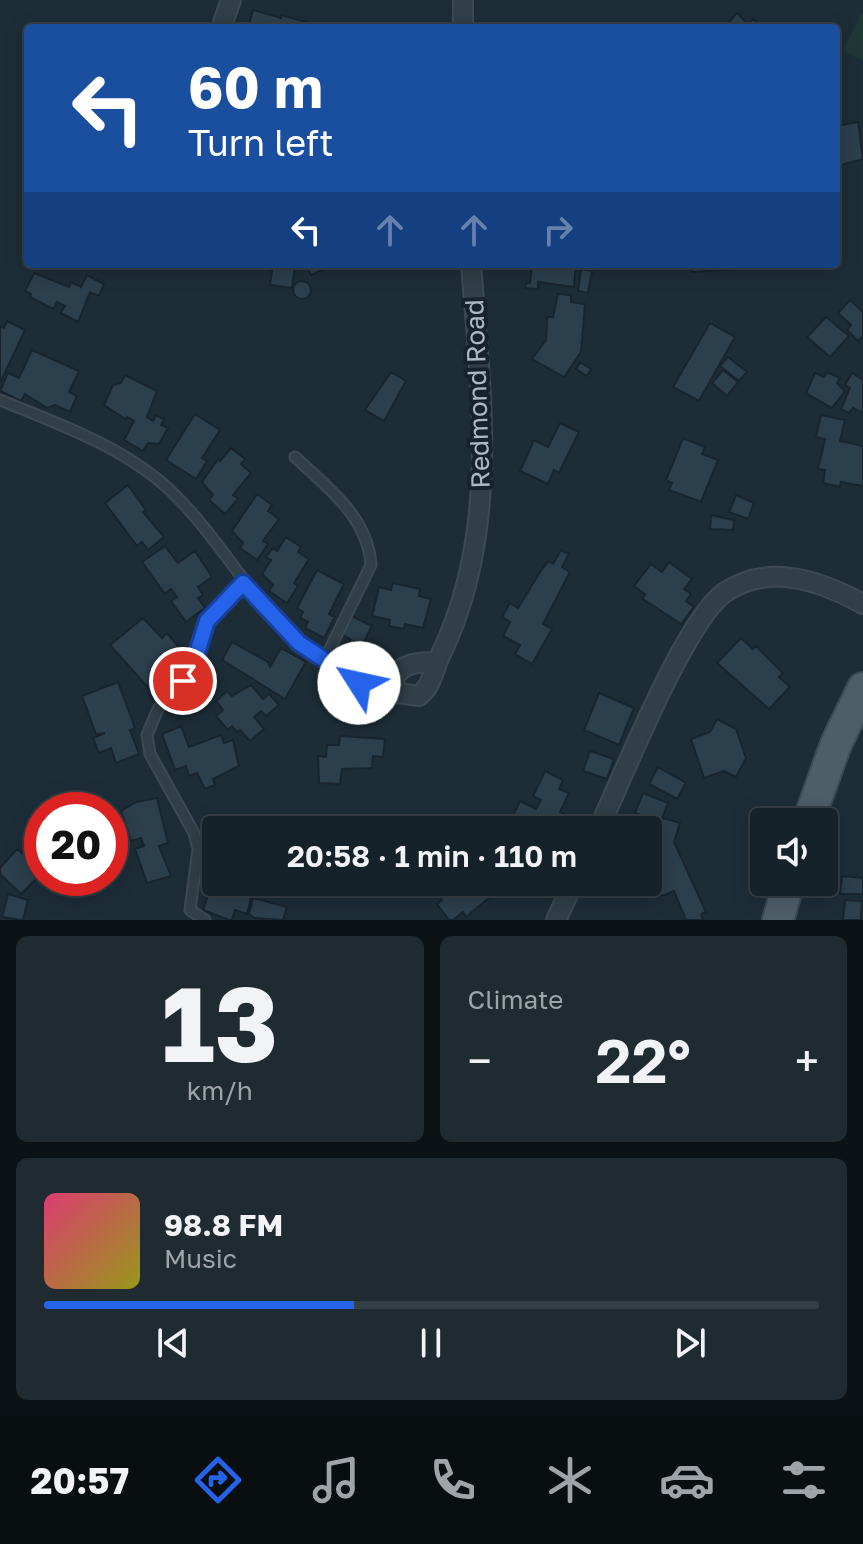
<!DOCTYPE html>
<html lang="en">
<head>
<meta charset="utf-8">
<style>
  body { margin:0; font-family:"Golos Text",sans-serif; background:#1f2a31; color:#f1f3f6; height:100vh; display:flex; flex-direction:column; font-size:30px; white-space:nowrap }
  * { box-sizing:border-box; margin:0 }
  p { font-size:26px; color:#9ea4a8 }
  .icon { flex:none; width:44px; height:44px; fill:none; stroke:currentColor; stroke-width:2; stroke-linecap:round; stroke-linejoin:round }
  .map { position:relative; height:920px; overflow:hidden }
  .side { display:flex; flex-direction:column; gap:16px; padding:16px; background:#0c1317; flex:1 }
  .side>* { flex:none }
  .hud { position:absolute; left:24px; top:24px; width:816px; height:244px; border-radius:8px; box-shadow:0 4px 20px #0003,0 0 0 2px #353f46; background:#1a4fa0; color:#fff; overflow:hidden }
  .tools { position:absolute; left:750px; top:808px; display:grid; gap:16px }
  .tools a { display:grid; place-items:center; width:88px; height:88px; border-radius:8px; background:#162229; box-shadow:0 4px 20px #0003,0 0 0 2px #353f46; font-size:40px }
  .speed { position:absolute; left:24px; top:792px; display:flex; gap:16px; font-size:40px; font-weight:700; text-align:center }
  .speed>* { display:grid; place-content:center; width:104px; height:104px; border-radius:50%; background:#162229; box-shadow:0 4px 20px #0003,0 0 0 2px #353f46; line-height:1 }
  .speed .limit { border:12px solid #d22; background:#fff; color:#111 }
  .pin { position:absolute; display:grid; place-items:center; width:68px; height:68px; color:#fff; margin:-34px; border:4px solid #fff; border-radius:50%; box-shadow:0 2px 8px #0007 }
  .me { position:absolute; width:88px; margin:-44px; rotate:305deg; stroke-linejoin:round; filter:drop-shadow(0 0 6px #0008) }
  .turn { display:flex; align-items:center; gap:28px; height:168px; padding:0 32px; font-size:36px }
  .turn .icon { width:104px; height:104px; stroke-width:2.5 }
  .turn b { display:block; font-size:56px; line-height:68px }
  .lanes { display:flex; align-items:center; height:76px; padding:0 32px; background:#0003; justify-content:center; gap:40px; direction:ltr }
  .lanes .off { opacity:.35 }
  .big { font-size:60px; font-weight:600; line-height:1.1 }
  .side .card { flex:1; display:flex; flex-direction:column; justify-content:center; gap:12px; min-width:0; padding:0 28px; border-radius:12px; background:#1f2a31 }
  .side .dial { align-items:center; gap:0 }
  .dial b { font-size:104px; line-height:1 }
  .song { display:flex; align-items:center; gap:24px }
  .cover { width:96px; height:96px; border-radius:12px; background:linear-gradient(135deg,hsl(340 70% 55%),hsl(60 70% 35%)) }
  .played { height:8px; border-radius:4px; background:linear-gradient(90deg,#2563eb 40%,#353f46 40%) }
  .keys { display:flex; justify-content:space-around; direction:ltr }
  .heat { display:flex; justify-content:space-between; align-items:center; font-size:44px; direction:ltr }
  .side .tiles { flex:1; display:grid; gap:16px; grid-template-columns:1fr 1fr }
  .card:last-child { grid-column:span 2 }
  .trip { position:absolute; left:202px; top:816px; width:460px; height:80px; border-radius:8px; background:#162229; box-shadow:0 4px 20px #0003,0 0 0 2px #353f46; font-weight:600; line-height:80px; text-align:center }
  .tab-bar { display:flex; height:128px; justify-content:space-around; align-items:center; background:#090e10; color:#9ea4a8 }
  .tab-bar .icon { width:56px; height:56px }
  .tab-bar .selected { color:#2563eb }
  .tab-bar b { font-size:36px; color:#f1f3f6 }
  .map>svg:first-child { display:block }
</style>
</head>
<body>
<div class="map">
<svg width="863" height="920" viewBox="0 0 863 920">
  <rect width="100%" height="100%" fill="#1d2d37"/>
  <path fill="#1f3836" d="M862 13 863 14V61L843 50Z"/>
  <path fill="#2c3f4c" stroke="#18252e" stroke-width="2" d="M253 10 281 18V15L310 23 309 28H248Z
    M737 13 748 24 753 19 762 28H724Z
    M858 122 863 159 837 166 836 126Z
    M273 264H295L292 288 270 285Z
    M306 264H336L311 275Z
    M532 264H576L574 287 538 282V289L525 288 526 283H530Z
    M691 264H735L736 269 692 272Z
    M581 269 592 271 588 293 578 291Z
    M34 273 69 287 71 282 81 287 87 275 104 284 99 296 90 292 78 322 61 313 65 306 57 302 53 309 30 297 31 294 25 291Z
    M293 290a9 9 0 1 1 18 0a9 9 0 1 1-18 0Z
    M558 294 571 295V302L585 304 581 352 564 377 532 359 546 340 547 317H553Z
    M850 300 863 312V336L858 341 847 330 851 325 838 313Z
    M826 317 849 336 830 357 807 337Z
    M7 321 25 330 0 383V326L4 328Z
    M710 323 735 337 699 401 673 387Z
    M32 350 79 371 69 392 77 396 70 412 55 405 47 408 25 394 21 401 0 391 8 373 19 378Z
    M728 357 747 372 739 381 720 366Z
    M580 362 591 369 587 376 576 369Z
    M723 370 738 382 727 396 712 383Z
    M391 372 406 381 384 421 365 410Z
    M827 372 840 378 837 383 845 391 832 408 806 393 815 373 824 377Z
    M852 373 863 380V413L853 408 849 413 841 409 850 388 845 385Z
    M125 375 157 391 147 417 153 421 156 415 164 419 161 425 168 428 159 444 148 443 143 451 124 440 134 421 127 417 125 419 104 405 113 385 121 383Z
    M195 414 220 430 202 458 207 461 196 479 166 460Z
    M821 415 845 420 840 441 863 446V486L841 482 840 487 823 483 825 470 818 469 825 439 816 437Z
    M560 423 579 432 559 473 554 470 548 484 520 471 534 440 548 447Z
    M683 438 705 447 702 454 718 460 701 502 669 490 672 483 666 480Z
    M231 448 245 459 241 464 251 473 233 495 238 499 225 514 209 500 213 495 202 482 218 459 220 461Z
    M128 485 146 510 143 512 164 537 148 550 142 542 137 546 105 503Z
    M257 494 272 505 268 511 279 519 263 541 268 544 257 560 240 548 243 543 232 531Z
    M736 495 754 503 748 519 729 512Z
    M711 515 734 520 733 530 710 529Z
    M286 537 301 547 298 552 309 559 294 583 298 586 287 603 269 591 273 585 262 574 271 560 266 557 273 548 277 551Z
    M165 546 178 563 195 551 212 577 198 587 203 595 198 598 205 608 186 622 171 601 177 597 171 589 165 594 142 562Z
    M561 550 569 554 562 567 570 572 543 624 552 629 532 664 515 654 520 645 503 636 510 622 502 617 510 603 518 608 542 569 549 561 553 564Z
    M669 562 692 579 684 589 691 594 686 601 694 607 681 624 643 599 645 594 634 586 651 564 662 572Z
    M317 570 344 584 329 614 335 617 324 638 305 628 308 622 300 618 303 612 297 608Z
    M393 583 420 589 419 596 431 599 423 628 405 624 404 629 389 626 390 620 372 616 379 587 391 590Z
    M350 615 372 626 362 646 340 634Z
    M143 618 162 638 167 633 178 646 156 666 167 677 151 691 110 645Z
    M741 638 753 649 756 646 783 673 779 677 790 687 769 709 717 663Z
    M232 642 268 662 270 667 281 648 306 662 285 699 222 660Z
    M365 670 382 673 380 683 363 679Z
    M118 682 135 728 130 730 139 754 116 763 111 748 99 753 93 738 105 733 96 734 82 696Z
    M251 685 263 699 269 694 279 705 266 716 261 711 254 717 264 729 250 741 240 730 237 732 232 726 228 730 216 716 223 710 216 701 227 691 232 696Z
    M374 690 383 699 376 705 367 696Z
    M599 693 634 708 619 745 584 730Z
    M717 719 736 729 746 758 736 777 724 771 704 778 691 739 710 732Z
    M181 726 189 747 221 735 224 743 233 740 239 766 213 779 215 785 205 789 197 773 189 776 186 766 175 770 162 734Z
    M340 736 385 739 383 757 373 756 372 768 342 769 340 784 319 783 318 756 326 757 327 745H339Z
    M590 751 614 759 607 779 583 771Z
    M658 767 686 783 677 799 649 784Z
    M545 771 563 780 559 789 569 793 560 812 565 815 558 830H532L511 820 520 801 536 809 541 800 533 796Z
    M643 793 668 803 660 823 635 813Z
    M157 798 168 843 159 846 171 876 147 883 135 849 144 846 141 838 131 841 121 811 136 802Z
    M274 816 290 821 288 828 294 830H265L267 826 271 827Z
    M489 816 518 829V830H482Z
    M663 818 680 823 674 842 706 912 701 914 703 920H686L674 891 662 896 656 881 661 879 650 853Z
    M26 838 42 842V865L38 869 42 873 21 894 0 874V868L17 849 23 854Z
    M215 876 216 882 254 886 247 914 235 910 232 920H229L203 910Z
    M842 876 863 878V894H840Z
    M443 882 464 885 508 882 466 917 463 912 453 920H449L437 904 442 900 439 895 447 890Z
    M8 894 28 900 23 920 2 917Z
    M253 898 287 907 283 920 254 918 249 914Z
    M845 900 862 901 861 920H843Z"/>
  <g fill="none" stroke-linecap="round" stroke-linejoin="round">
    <g stroke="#3d4a54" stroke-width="13">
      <path id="service" d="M0 400C59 424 130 449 176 496 240 561 257 623 344 670
        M295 457C328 488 368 517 371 565L325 659
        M374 686 359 683 344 670 366 664 398 671
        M205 920 190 910 198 849 194 833 150 754 147 735 158 709 192 669 207 621 243 583"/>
    </g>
    <g stroke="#3d4a54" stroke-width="22">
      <path id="minor" d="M463 0V28
        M221 28 231 0
        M437 662C419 662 403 662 393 679L398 693 419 696C433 685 433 669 441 654 500 532 481 394 471 264
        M598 830C622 779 684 622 724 593 768 562 821 581 863 604
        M556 920 574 882"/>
    </g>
    <g stroke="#3d4a54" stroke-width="34">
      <path id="primary" d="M808 822 836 744 863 688
        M778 920 789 882"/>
    </g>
    <use href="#service" stroke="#313f48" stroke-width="9"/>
    <use href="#minor" stroke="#313f48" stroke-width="18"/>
    <use href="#primary" stroke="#4e5e68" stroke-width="30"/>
  </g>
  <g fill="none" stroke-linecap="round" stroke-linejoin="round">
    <g stroke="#184099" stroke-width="20">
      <path id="route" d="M183 681 192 669 207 621 243 583 299 643 359 683"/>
    </g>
    <use href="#route" stroke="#2563eb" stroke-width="14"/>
  </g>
  <g text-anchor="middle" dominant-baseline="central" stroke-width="8" stroke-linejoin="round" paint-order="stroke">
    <g font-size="26" fill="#aabac5" stroke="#17232c">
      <text transform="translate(477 394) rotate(-92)">Redmond Road</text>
    </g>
  </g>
</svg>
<div class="tools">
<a><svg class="icon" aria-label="sound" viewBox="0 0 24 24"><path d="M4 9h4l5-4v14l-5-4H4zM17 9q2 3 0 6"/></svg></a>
</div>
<div class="speed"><div class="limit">20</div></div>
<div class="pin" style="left:183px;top:681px;background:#d93025"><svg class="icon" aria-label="arrive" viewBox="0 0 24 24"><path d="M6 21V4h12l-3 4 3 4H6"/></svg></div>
<svg class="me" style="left:359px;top:683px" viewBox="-20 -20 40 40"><circle r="19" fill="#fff"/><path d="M0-13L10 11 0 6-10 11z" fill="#2563eb"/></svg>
<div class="trip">20:58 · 1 min · 110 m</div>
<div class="hud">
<div class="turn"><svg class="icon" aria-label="left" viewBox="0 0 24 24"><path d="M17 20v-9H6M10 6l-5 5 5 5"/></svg><div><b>60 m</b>Turn left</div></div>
<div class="lanes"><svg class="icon" aria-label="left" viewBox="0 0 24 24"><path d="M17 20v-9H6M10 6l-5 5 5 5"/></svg><svg class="icon off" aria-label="ahead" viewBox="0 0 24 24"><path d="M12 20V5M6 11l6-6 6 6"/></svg><svg class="icon off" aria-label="ahead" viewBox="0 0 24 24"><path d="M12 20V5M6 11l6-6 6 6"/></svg><svg class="icon off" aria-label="right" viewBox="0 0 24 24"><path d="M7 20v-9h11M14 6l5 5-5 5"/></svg></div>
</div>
</div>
<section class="side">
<div class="tiles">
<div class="card dial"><b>13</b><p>km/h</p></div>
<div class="card"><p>Climate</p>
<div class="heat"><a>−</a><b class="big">22°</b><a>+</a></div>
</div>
<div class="card">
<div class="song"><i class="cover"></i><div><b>98.8 FM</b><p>Music</p></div></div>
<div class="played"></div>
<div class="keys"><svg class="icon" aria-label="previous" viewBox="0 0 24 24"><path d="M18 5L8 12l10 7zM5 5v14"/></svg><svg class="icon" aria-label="pause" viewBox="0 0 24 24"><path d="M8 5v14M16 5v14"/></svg><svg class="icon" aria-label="next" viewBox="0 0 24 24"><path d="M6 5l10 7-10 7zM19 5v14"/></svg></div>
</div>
</div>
</section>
<nav class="tab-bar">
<b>20:57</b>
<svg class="icon selected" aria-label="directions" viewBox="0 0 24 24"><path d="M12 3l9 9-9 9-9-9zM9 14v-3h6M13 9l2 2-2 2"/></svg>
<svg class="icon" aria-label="music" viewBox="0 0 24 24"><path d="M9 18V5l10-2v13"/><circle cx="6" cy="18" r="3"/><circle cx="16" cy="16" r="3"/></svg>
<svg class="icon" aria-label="phone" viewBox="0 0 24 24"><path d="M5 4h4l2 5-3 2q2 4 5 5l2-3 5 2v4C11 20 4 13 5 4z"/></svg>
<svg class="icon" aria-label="climate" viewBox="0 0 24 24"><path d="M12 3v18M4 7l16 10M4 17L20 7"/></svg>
<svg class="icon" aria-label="car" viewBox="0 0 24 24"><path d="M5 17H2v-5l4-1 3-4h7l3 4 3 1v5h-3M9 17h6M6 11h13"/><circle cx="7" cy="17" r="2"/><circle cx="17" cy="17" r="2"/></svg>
<svg class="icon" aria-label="filters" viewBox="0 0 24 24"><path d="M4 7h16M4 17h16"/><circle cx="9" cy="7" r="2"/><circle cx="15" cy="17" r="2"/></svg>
</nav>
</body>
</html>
